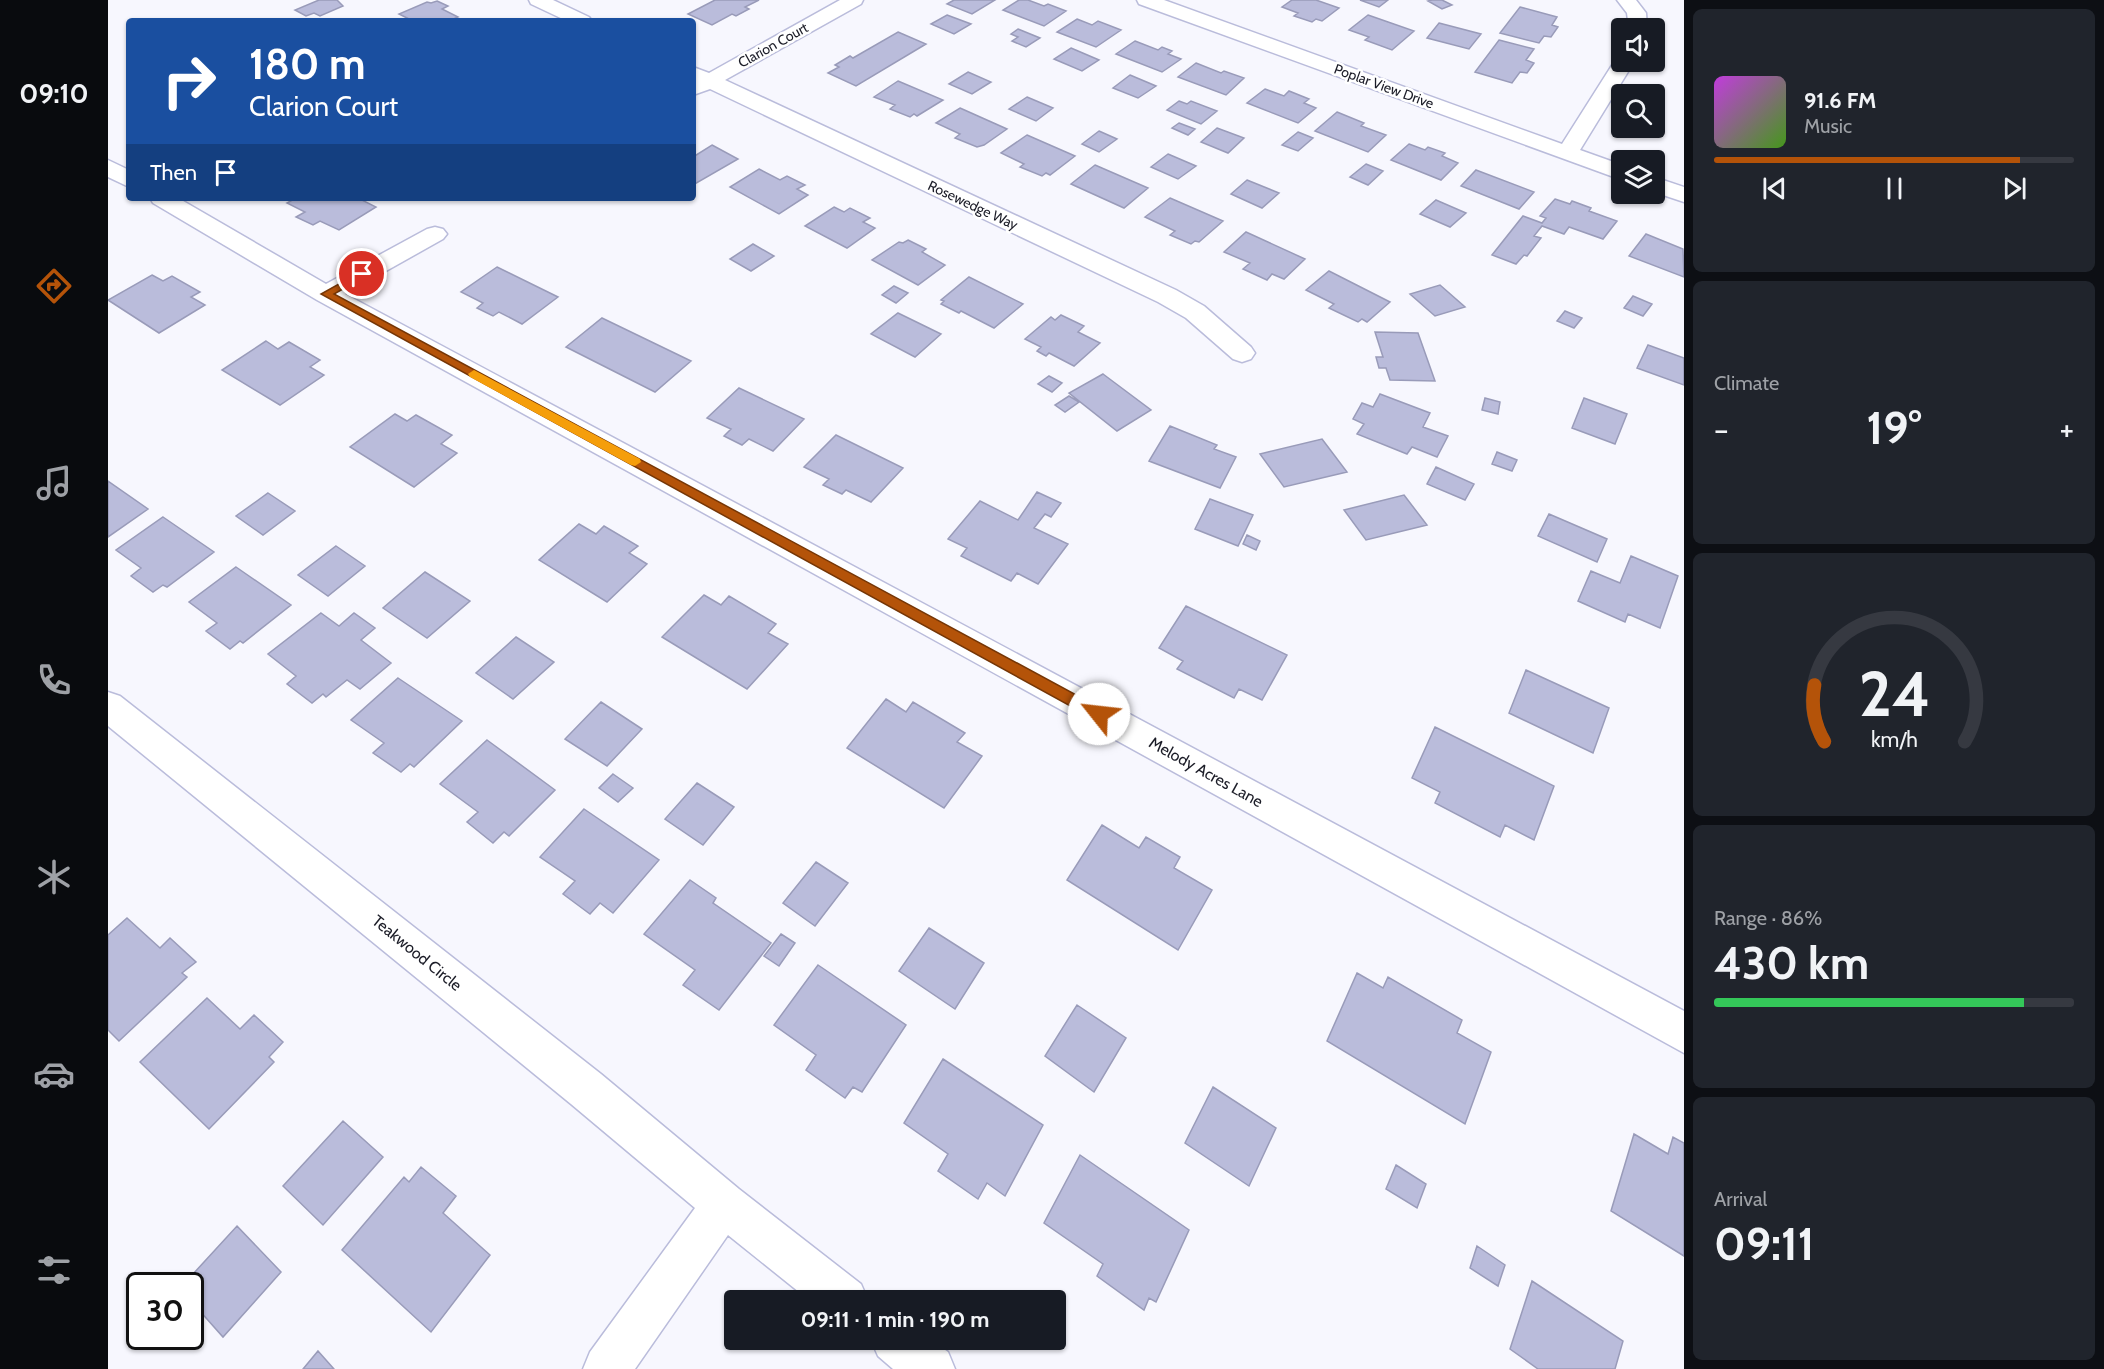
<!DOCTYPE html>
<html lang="en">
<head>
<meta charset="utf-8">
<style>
  body { margin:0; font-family:Cabin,sans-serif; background:#20242c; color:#f1f3f6; height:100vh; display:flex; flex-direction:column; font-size:22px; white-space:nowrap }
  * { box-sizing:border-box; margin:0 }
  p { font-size:20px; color:#9ea1a6 }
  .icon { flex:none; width:33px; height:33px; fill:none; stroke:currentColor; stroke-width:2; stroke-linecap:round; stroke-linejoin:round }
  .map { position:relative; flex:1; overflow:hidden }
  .panel { display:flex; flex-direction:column; gap:9px; padding:9px; background:#0d0f14; width:420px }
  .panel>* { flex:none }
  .top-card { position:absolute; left:18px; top:18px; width:570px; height:183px; border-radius:6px; box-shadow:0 2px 4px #0004; background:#1a4fa0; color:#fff; overflow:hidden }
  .tools { position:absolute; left:1503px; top:18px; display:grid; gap:12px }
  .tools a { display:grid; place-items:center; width:54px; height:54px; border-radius:6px; background:#171b24; box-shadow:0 2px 4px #0004; font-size:30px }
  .speed { position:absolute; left:18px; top:1272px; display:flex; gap:12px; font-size:30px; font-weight:700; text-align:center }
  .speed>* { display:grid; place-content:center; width:78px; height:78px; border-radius:50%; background:#171b24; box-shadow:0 2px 4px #0004; line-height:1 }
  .speed .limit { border:3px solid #111; border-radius:9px; background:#fff; color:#111 }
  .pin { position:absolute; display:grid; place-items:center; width:51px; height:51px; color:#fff; margin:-26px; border:3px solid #fff; border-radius:50%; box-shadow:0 2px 6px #0007 }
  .me { position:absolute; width:66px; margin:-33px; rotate:299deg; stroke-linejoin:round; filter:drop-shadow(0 0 4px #0008) }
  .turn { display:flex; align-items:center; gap:21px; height:126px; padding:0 24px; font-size:27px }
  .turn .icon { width:78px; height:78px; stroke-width:2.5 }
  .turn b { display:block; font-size:42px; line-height:51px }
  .then { display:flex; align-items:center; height:57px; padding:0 24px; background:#0003; gap:12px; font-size:22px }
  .big { font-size:45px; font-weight:800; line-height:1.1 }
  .panel .tile { flex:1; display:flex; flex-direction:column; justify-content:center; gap:9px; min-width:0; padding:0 21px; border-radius:9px; background:#20242c }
  .panel .dial { align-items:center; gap:0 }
  .dial svg { height:156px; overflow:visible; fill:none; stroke:#363941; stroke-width:7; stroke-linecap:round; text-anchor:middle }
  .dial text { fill:#f1f3f6; stroke:none }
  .song { display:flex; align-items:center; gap:18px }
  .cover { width:72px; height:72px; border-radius:9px; background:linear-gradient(135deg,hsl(290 70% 55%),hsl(100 70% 35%)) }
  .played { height:6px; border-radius:3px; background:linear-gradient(90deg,#b45309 85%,#363941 85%) }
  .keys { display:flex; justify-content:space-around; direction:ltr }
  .heat { display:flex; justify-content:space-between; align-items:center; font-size:33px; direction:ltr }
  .charge { height:9px; border-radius:4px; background:linear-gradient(90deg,#34c759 86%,#363941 0) }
  .trip { position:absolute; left:616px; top:1290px; width:342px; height:60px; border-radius:6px; background:#171b24; box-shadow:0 2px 4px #0004; font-weight:800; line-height:60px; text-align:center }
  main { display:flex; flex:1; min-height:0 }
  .menu { display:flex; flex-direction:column; width:108px; justify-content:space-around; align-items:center; background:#090b0e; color:#9ea1a6 }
  .menu .icon { width:42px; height:42px }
  .menu .on { color:#b45309 }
  .menu b { font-size:27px; color:#f1f3f6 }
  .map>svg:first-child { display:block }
</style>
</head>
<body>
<main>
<nav class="menu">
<b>09:10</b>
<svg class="icon on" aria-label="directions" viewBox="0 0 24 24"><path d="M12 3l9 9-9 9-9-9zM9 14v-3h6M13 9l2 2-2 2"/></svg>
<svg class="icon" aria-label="music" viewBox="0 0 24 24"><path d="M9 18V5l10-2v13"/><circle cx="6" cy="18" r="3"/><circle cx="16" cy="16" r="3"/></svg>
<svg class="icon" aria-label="phone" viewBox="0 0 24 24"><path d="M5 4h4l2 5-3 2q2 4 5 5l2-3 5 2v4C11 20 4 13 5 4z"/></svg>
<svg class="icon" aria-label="climate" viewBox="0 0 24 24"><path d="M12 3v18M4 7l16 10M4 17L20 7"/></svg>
<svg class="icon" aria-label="car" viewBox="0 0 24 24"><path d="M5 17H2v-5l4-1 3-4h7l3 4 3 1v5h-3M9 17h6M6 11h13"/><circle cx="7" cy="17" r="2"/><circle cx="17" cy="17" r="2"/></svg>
<svg class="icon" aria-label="filters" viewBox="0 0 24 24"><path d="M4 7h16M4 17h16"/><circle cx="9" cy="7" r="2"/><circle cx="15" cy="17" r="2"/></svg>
</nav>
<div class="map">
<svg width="1576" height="1369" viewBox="0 0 1576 1369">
  <rect width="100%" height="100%" fill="#f7f7fe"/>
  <path fill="#babcdb" stroke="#999bb9" stroke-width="1.5" d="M211 0H229L235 6 212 16 206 13 198 16 187 10Z
    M607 0H651L637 7 641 9 628 16 624 14 604 25 580 14Z
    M846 0H887L864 14 839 4Z
    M911 0H920L936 6 940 4 958 11 936 26 895 10Z
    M1184 0H1208L1231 8 1214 21 1208 19 1204 22 1186 16 1190 13 1174 7Z
    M1252 0H1280L1271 7Z
    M1324 0H1334L1344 5 1334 9 1320 1Z
    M329 1 340 6 334 9 350 17 341 21H305L291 14 319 2 323 3Z
    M1412 7 1449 17 1444 25 1450 27 1443 37 1436 36 1431 43 1392 33Z
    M839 15 863 24 846 34 823 24Z
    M1260 15 1306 31 1284 50 1257 40 1261 37 1241 30Z
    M969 19 984 25 990 21 1013 30 988 47 949 32Z
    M1331 23 1373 34 1361 49 1319 38Z
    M910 29 932 38 918 47 904 41 910 37 903 34Z
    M790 32 818 44 748 86 720 73 731 67 727 65 742 56 745 58Z
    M1391 40 1426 49 1418 60 1426 63 1419 73 1412 72 1404 83 1367 72Z
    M1027 41 1050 50 1054 47 1064 51 1060 54 1073 59 1054 72 1008 54Z
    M963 48 991 60 974 71 946 59Z
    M1088 63 1113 73 1116 71 1136 78 1118 95 1070 77Z
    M860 72 883 82 864 94 841 84Z
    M1022 75 1048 86 1030 98 1005 88Z
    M790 81 835 100 809 116 806 114 802 117 782 109 787 105 766 97Z
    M1157 89 1176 96 1181 91 1201 99 1196 103 1208 108 1190 123 1139 103Z
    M919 97 945 108 928 121 901 109Z
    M1071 101 1079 104 1083 101 1109 111 1093 124 1059 110Z
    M852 108 899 129 876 145 869 147 847 138 852 134 828 123Z
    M1229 112 1256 123 1253 126 1278 135 1260 152 1207 131Z
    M1071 123 1087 129 1080 135 1064 128Z
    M1109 128 1136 138 1120 153 1093 142Z
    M991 131 1009 139 991 152 974 144Z
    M1190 132 1205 138 1190 151 1174 145Z
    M919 135 967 156 942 175 938 173 934 176 912 167 916 164 893 153Z
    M1301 144 1317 150 1320 147 1337 153 1334 156 1350 163 1333 180 1283 160Z
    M604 145 630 159 585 185V157Z
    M1060 154 1088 166 1070 179 1043 167Z
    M1258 164 1275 171 1260 185 1242 177Z
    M987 165 1040 188 1016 208 963 184Z
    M651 169 672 180 679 176 697 185 689 189 700 195 671 214 622 187Z
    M1368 170 1426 192 1411 209 1353 186Z
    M1139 180 1171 193 1154 208 1123 194Z
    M188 198H250L268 207 231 230 212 221 205 225 188 217 197 212 179 203Z
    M1062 198 1115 221 1091 242 1087 241 1083 244 1062 235 1067 231 1037 217Z
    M1447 199 1462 204 1464 201 1483 208 1481 211 1509 221 1495 239 1461 227 1456 234 1434 226 1426 236 1433 238 1419 256 1416 255 1408 264 1384 255 1415 216 1434 223 1438 218 1432 216Z
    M1328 200 1358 213 1342 227 1312 214Z
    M726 207 736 212 742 208 762 218 755 222 767 228 739 248 697 226Z
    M1138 232 1197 259 1176 279 1164 274 1159 280 1135 269 1142 263 1116 252Z
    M1538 234 1575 249 1576 277 1521 256Z
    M800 240 818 249 814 252 837 265 810 285 764 260 791 242 795 243Z
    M645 244 666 256 643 271 622 259Z
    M389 267 450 297 414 324 391 312 385 316 369 308 375 303 353 292Z
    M1221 271 1282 302 1259 322 1254 319 1250 322 1221 308 1226 304 1198 290Z
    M44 275 55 281 64 276 92 292 83 297 97 305 51 333 0 300Z
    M861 277 915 304 886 328 853 311 851 313 833 304 836 301 833 300Z
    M1332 285 1357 307 1327 316 1302 294Z
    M786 286 800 293 788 303 774 295Z
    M1525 296 1544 304 1535 316 1516 308Z
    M1457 311 1474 318 1466 328 1449 321Z
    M790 313 833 334 807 357 763 334Z
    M953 315 976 326 970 332 992 343 966 366 941 353 938 356 929 351 933 347 917 339 943 317 947 320Z
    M494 318 583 361 547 392 458 347Z
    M1267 332 1310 333 1327 381 1282 380 1278 368H1271L1268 357H1275Z
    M158 341 170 349 181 342 212 360 202 367 216 375 172 405 114 370Z
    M1540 345 1576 358V385L1529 368Z
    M995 374 1043 410 1009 431 961 393Z
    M941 376 954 383 944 392 930 384Z
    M631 388 696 419 665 451 641 439 634 445 616 436 623 429 599 418Z
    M1272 394 1322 413 1315 427 1340 436 1329 457 1304 447 1299 454 1249 434 1256 424 1245 419 1254 403 1265 407Z
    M961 396 971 402 957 412 947 405Z
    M1377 398 1392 402 1390 414 1374 410Z
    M1476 398 1519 414 1507 444 1464 428Z
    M287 414 299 421 308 415 344 435 333 444 349 453 306 487 242 447Z
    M1062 426 1109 445 1106 449 1128 457 1112 488 1041 461Z
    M728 435 795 468 763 502 738 490 734 494 715 485 721 479 696 467Z
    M1214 439 1239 472 1176 487 1152 454Z
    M1389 452 1409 460 1404 471 1384 464Z
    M1328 467 1366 484 1357 500 1319 484Z
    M0 481 40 509 0 537Z
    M929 492 953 503 943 517 937 514 926 528 960 544 930 584 909 573 903 581 853 556 859 548 840 539 872 501 910 520Z
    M160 493 187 511 155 535 128 516Z
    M1296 495 1319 525 1258 540 1236 510Z
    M1102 499 1145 515 1130 546 1087 529Z
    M1441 514 1499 539 1489 562 1430 536Z
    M55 517 106 552 59 587 55 585 45 592 23 576 33 568 8 550Z
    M471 524 488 534 496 526 530 546 521 553 539 564 499 602 431 560Z
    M1139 535 1152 541 1148 550 1135 544Z
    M228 546 257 566 220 596 190 575Z
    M1523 556 1570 576 1552 628 1520 614 1517 622 1470 601 1483 571 1512 583Z
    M128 567 183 605 135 643 132 641 122 649 98 631 109 623 81 602Z
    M317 572 362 601 319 638 275 608Z
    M596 595 613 605 621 596 668 624 660 633 680 644 639 689 554 637Z
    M1078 606 1179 655 1154 700 1131 689 1126 698 1069 669 1075 661 1051 648Z
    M213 613 231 626 246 613 267 628 253 640 283 663 252 689 239 680 218 697 215 694 204 703 179 684 188 676 160 654Z
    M408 637 446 662 405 699 368 673Z
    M1418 670 1501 708 1485 753 1401 713Z
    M290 678 354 721 306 767 302 764 293 772 265 753 276 743 243 720Z
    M778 699 798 712 805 702 857 733 849 742 874 756 836 808 739 748Z
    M493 702 534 729 499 766 457 739Z
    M1327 727 1446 786 1426 840 1397 825 1392 837 1327 803 1332 792 1304 778Z
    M379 740 447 790 401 836 396 832 385 843 359 822 370 812 332 784Z
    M505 774 525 788 510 802 491 788Z
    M589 783 626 807 595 845 557 819Z
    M476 809 551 860 505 913 492 903 482 914 455 894 467 881 432 857Z
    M994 825 1031 848 1038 837 1072 857 1066 868 1104 890 1070 950 959 880Z
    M708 862 740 883 707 926 675 903Z
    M582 880 608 898 605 903 663 943 611 1010 575 985 587 970 536 934Z
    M19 918 52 948 62 938 88 962 74 973 79 977 11 1041 0 1030V935Z
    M821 928 876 963 847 1009 791 971Z
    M673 934 687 943 671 966 656 956Z
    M710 965 798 1025 754 1092 745 1087 737 1098 698 1070 708 1055 666 1025Z
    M1249 973 1275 988 1280 977 1354 1020 1349 1033 1383 1052 1357 1124 1219 1041Z
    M99 998 132 1029 146 1015 175 1042 161 1057 166 1062 101 1129 32 1062Z
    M969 1005 1018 1038 986 1092 937 1056Z
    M835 1059 935 1125 897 1196 879 1183 870 1199 830 1171 840 1154 796 1123Z
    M1105 1087 1168 1128 1141 1186 1077 1143Z
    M235 1121 275 1157 215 1225 175 1186Z
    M1526 1134 1560 1154 1565 1137 1576 1143V1256L1503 1211Z
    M972 1155 1081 1230 1048 1302 1041 1298 1036 1310 989 1276 995 1264 936 1223Z
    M1288 1165 1318 1184 1309 1208 1278 1189Z
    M313 1167 348 1196 335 1213 382 1255 323 1332 234 1250 296 1177 301 1182Z
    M129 1226 173 1272 115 1337 82 1300V1286H74Z
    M1369 1246 1397 1265 1390 1286 1362 1268Z
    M1424 1281 1515 1341 1507 1369H1430L1402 1349Z
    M210 1351 226 1369H195Z"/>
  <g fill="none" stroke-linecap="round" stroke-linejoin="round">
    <g stroke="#babcdb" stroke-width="3">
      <path id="minor" d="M421 0H445L481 17 484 21H459L423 4Z
        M732 0H755L753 4 617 80 1068 290 1096 306 1143 347 1147 353 1143 359 1134 362 1125 359 1078 318 1050 302 602 89 585 95V67L601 73Z
        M1029 0H1056L1454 144 1506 62 1514 57V62H1526L1472 150 1514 165V180L1031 4Z
        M1509 0H1528L1538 13 1539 28H1521L1519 13Z
        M0 160 21 170V187L0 177Z
        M1546 177 1576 187V202L1546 192Z
        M42 198H70L218 284 319 229 327 227 335 229 339 234 335 239 237 294 1576 1011V1053L209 300 45 203Z
        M0 692 12 696 493 1074 631 1189 753 1284 760 1300H701L620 1235 527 1369H475L482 1352 587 1208 463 1104 0 726Z
        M763 1340H823L840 1352 847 1369H785L770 1356Z"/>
    </g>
    <use href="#minor" fill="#fff" fill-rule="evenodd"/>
  </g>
  <path fill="#b45309" stroke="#753606" stroke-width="1.5" d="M254 271 259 274 258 276 226 294 996 710 998 714 996 719H986L213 294Z"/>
  <path fill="#f59e0b" d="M366 370 532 459 533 462 527 466 523 465 362 377 360 374Z"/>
  <g text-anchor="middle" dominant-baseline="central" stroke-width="5" stroke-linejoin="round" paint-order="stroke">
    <g font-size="14" fill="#1b1c27" stroke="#fff">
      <text transform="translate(665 45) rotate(-29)">Clarion Court</text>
      <text transform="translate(1276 86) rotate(20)">Poplar View Drive</text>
      <text transform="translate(865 205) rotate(25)">Rosewedge Way</text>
    </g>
    <g font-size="16" fill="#1b1c27" stroke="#fff">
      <text transform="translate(1098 772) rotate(29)">Melody Acres Lane</text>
      <text transform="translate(309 953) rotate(39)">Teakwood Circle</text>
    </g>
  </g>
</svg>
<div class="tools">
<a><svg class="icon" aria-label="sound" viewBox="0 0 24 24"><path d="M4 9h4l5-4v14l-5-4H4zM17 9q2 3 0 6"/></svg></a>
<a><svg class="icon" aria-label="search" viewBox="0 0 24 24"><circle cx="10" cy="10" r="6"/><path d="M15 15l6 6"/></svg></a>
<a><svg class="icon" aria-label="layers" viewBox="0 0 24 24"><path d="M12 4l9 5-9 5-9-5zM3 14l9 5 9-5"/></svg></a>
</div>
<div class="speed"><div class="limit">30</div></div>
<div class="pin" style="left:254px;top:274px;background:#d93025"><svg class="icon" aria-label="arrive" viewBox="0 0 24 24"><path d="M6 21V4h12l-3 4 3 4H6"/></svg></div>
<svg class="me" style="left:991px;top:714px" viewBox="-20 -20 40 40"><circle r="19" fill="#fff"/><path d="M0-13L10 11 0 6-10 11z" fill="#b45309"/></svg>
<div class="trip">09:11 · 1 min · 190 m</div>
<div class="top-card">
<div class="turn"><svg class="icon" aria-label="right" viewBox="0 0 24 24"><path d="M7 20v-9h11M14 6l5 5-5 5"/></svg><div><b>180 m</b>Clarion Court</div></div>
<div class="then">Then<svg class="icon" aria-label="arrive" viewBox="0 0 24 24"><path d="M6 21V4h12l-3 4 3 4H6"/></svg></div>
</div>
</div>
<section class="panel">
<div class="tile">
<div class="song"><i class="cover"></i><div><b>91.6 FM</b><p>Music</p></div></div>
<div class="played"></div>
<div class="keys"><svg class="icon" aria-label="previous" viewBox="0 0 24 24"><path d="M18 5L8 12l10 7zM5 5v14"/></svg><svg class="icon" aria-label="pause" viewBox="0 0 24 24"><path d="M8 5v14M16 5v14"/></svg><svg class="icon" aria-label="next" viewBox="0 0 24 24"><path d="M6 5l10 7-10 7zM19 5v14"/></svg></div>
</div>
<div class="tile"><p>Climate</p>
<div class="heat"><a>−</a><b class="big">19°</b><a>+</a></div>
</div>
<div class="tile dial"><svg viewBox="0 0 100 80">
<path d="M14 69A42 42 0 1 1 86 69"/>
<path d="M14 69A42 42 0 0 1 9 40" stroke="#b45309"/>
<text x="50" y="56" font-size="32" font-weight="700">24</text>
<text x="50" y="72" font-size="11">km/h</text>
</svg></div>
<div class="tile"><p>Range · 86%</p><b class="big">430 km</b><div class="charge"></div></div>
<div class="tile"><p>Arrival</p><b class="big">09:11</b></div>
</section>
</main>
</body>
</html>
